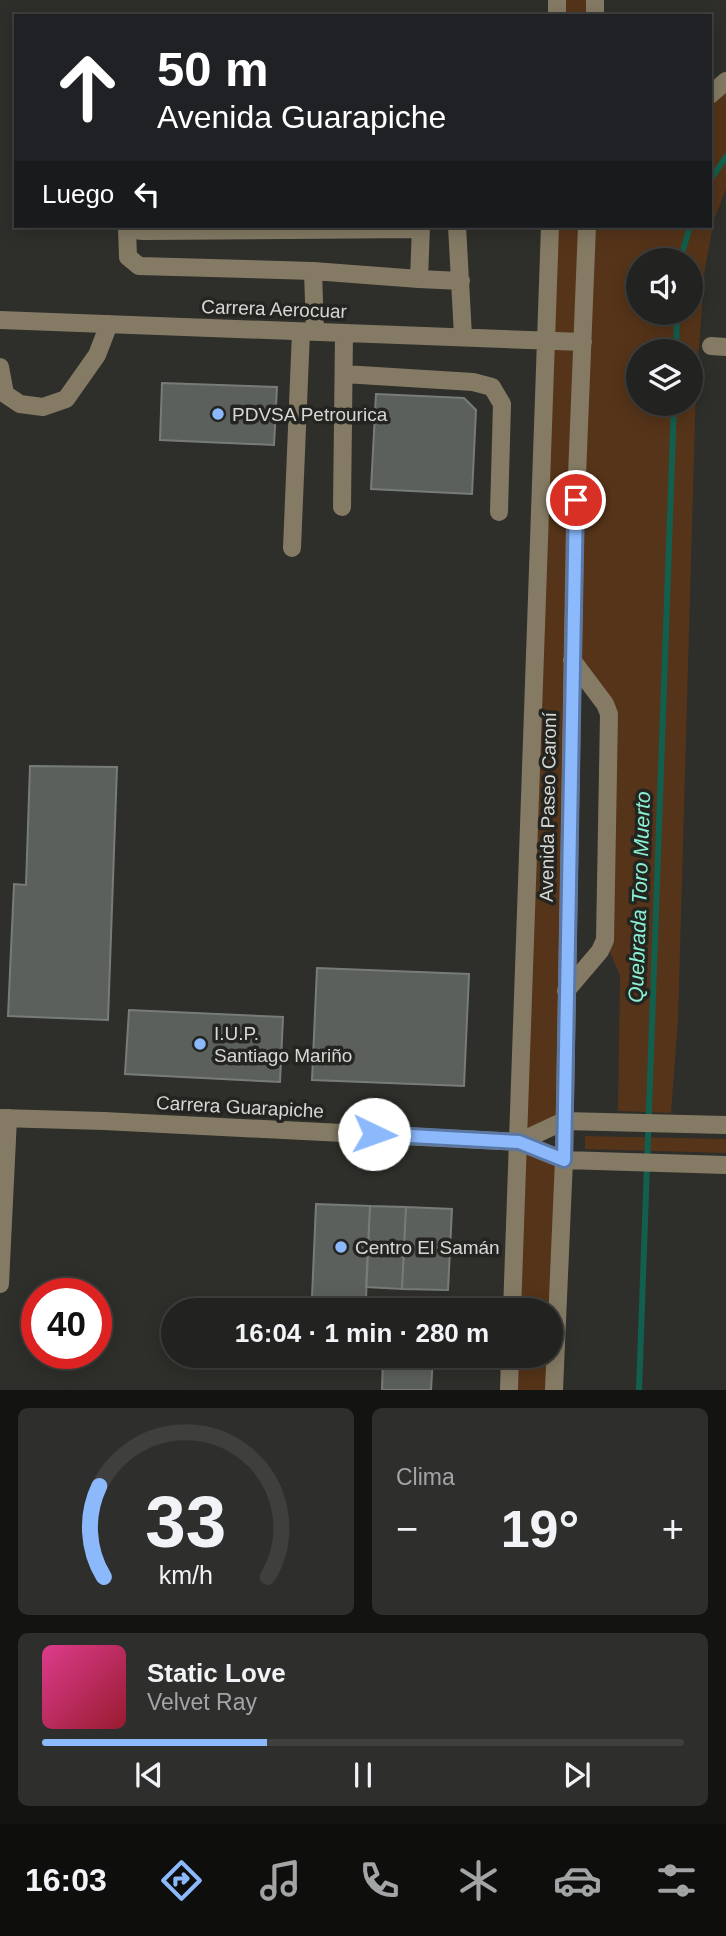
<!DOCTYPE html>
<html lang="es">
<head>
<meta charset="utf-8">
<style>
  body { margin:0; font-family:Arial,sans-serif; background:#2e2f2d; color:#f1f3f6; height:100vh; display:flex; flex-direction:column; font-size:26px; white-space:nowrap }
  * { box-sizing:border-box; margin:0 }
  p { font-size:23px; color:#a2a4a5 }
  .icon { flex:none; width:38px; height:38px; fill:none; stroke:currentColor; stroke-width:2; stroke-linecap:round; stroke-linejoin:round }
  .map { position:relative; height:1390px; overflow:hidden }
  .panel { display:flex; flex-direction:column; gap:18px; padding:18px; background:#131312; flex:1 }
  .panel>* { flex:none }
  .banner { position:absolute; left:14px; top:14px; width:698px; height:214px; border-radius:0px; box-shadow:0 4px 18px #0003,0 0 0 2px #3f3f3e; background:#202124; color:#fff; overflow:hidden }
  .tools { position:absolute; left:626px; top:248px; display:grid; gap:14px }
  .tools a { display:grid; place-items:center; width:77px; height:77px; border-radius:50%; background:#222220; box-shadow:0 4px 18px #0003,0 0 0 2px #3f3f3e; font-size:35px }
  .speed { position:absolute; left:21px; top:1278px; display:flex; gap:14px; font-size:35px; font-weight:700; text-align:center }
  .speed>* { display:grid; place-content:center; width:91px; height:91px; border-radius:50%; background:#222220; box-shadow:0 4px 18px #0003,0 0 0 2px #3f3f3e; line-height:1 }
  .speed .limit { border:10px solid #d22; background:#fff; color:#111 }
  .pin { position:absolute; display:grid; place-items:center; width:60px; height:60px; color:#fff; margin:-30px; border:4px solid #fff; border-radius:50%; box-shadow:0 2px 7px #0007 }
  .me { position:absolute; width:77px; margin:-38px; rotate:93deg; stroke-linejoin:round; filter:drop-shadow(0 0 5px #0008) }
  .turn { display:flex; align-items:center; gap:24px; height:147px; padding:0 28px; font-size:32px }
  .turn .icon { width:91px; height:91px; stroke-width:2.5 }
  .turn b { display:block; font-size:49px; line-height:60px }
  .then { display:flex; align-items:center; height:66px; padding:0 28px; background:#0003; gap:14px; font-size:26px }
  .big { font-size:52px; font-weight:600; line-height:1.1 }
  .panel .tile { flex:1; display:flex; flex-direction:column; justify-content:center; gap:10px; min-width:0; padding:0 24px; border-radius:10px; background:#2e2f2d }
  .panel .dial { align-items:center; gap:0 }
  .dial svg { height:182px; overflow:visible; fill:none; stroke:#3f3f3e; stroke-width:7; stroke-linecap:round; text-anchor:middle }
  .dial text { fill:#f1f3f6; stroke:none }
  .song { display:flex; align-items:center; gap:21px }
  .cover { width:84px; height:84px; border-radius:10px; background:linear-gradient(135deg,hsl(330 70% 55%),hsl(350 70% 35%)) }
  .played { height:7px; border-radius:4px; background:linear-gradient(90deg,#8cb9fc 35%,#3f3f3e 35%) }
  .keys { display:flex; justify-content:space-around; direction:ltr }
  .heat { display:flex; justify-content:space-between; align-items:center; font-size:38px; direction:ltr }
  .panel .tiles { flex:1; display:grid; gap:18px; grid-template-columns:1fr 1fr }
  .tile:last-child { grid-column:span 2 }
  .trip { position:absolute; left:161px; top:1298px; width:402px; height:70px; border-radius:35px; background:#222220; box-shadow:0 4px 18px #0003,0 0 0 2px #3f3f3e; font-weight:600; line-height:70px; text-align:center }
  .menu { display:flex; height:112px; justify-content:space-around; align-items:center; background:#0e0e0d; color:#a2a4a5 }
  .menu .icon { width:49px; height:49px }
  .menu .selected { color:#8cb9fc }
  .menu b { font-size:32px; color:#f1f3f6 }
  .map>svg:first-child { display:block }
</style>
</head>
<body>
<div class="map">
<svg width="726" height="1390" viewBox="0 0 726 1390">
  <rect width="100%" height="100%" fill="#2e2e2a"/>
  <path fill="#553419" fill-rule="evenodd" d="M557 0H595V16H557Z
    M726 82V189L714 220 705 268 696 385 678 1021 671 1113 618 1111 620 976 605 940 609 714 572 661 564 1121 520 1142 564 1160 554 1390H509L510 1356H551V1311H512L550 226H710L711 95ZM639 261H691V313H639ZM639 352H691V404H639Z
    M585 1136 726 1139V1153L585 1149Z"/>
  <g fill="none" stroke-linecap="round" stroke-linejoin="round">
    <path stroke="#135f4d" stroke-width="6" d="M710 180 726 157
      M680 261 690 226
      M676 352 677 313
      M639 1390 674 404"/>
  </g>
  <path fill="#5c605c" stroke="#787c78" stroke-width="2" d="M162 383 277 387 274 445 160 440Z
    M376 394 464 398 476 410 472 494 371 489Z
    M30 766 117 767 108 1020 8 1016 14 884 26 885Z
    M317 968 469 974 464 1086 312 1080Z
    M129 1010 283 1017 280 1082 125 1074Z
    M316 1204 370 1206 366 1299 312 1297Z
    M370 1206 406 1207 402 1289 366 1287Z
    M406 1207 452 1209 448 1290 402 1289Z
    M383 1356H433L431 1390H382Z"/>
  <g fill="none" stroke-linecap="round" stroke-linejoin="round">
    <path stroke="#857b65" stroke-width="18" d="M557 16V0
      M595 16V0
      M710 95 726 81
      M421 226 419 279 461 281
      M457 226 463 336
      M313 271 419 279
      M0 320 583 342
      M315 332 313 271 139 266 128 257 127 229 143 231 421 229
      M711 346 726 347
      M0 367 5 394 20 404 43 407 66 399 97 355 109 324
      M344 374 473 382 492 387 502 404 499 512
      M342 507 344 334
      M292 548 301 332
      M566 991 600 951 605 940 609 714 605 704 572 660
      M0 1118 104 1121 519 1142 564 1160 726 1165
      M519 1142 564 1121 726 1125
      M0 1284 8 1118
      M512 1311 550 226
      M509 1390 510 1356
      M554 1390 564 1160 575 526 587 226"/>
  </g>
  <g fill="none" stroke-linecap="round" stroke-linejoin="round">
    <g stroke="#5b78a4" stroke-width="18">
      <path id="route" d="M374 1134 519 1142 564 1160 576 500"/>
    </g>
    <use href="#route" stroke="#8cb9fc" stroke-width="12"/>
  </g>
  <g fill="#8cb9fc" stroke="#242521" stroke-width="2.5">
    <circle cx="218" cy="414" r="7"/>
    <circle cx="200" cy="1044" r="7"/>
    <circle cx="341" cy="1247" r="7"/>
  </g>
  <g text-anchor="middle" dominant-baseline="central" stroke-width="7" stroke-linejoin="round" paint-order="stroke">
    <g font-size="19" fill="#d7d8d5" stroke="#242521">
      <text transform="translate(274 309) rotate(2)">Carrera Aerocuar</text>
      <text transform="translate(548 807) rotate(-89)">Avenida Paseo Caroní</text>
      <text transform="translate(240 1107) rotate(3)">Carrera Guarapiche</text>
    </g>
    <g font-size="19" fill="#d7d8d5" stroke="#242521" text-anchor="start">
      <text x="232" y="414">PDVSA Petrourica</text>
      <text x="214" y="1033">I.U.P.<tspan x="214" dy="22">Santiago Mariño</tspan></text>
      <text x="355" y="1247">Centro El Samán</text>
    </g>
    <g font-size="21" font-style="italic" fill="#8af1d3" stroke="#242521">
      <text transform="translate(639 897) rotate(-88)">Quebrada Toro Muerto</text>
    </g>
  </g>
</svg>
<div class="tools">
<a><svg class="icon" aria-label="sound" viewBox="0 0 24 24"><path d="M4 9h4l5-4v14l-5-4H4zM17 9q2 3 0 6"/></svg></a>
<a><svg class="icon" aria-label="layers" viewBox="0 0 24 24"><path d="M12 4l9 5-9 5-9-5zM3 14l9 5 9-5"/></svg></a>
</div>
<div class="speed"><div class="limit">40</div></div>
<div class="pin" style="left:576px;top:500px;background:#d93025"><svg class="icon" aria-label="arrive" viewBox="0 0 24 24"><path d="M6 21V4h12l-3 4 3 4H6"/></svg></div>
<svg class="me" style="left:374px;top:1134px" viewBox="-20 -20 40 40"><circle r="19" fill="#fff"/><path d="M0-13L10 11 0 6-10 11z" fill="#8cb9fc"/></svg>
<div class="trip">16:04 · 1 min · 280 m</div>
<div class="banner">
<div class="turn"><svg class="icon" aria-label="ahead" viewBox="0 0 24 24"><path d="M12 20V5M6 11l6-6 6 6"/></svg><div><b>50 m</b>Avenida Guarapiche</div></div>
<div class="then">Luego<svg class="icon" aria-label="left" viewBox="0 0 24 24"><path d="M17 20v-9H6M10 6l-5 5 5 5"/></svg></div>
</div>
</div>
<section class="panel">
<div class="tiles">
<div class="tile dial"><svg viewBox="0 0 100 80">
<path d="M14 69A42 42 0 1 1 86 69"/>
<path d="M14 69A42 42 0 0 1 12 29" stroke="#8cb9fc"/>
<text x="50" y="56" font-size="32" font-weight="700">33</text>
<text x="50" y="72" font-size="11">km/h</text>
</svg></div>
<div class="tile"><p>Clima</p>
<div class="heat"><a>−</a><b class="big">19°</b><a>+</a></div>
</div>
<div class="tile">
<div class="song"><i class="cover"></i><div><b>Static Love</b><p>Velvet Ray</p></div></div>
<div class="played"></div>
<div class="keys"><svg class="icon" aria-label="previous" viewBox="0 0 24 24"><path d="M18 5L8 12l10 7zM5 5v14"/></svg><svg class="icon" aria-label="pause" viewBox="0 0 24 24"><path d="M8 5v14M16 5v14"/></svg><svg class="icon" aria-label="next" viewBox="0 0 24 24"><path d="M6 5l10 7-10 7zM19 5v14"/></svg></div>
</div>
</div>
</section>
<nav class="menu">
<b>16:03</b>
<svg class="icon selected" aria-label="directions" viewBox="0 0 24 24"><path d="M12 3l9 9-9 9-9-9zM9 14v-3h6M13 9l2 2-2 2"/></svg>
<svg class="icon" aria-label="music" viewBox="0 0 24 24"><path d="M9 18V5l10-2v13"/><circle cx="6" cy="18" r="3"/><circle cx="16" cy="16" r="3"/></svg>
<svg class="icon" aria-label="phone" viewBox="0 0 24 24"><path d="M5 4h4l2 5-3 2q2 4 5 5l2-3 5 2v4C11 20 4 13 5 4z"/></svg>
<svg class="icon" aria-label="climate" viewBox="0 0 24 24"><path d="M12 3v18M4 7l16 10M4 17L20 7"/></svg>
<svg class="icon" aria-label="car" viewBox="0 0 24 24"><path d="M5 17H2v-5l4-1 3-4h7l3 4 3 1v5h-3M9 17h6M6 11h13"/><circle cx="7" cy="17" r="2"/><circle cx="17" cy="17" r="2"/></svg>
<svg class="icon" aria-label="filters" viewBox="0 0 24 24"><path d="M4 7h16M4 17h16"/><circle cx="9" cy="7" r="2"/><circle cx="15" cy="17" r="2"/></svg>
</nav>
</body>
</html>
